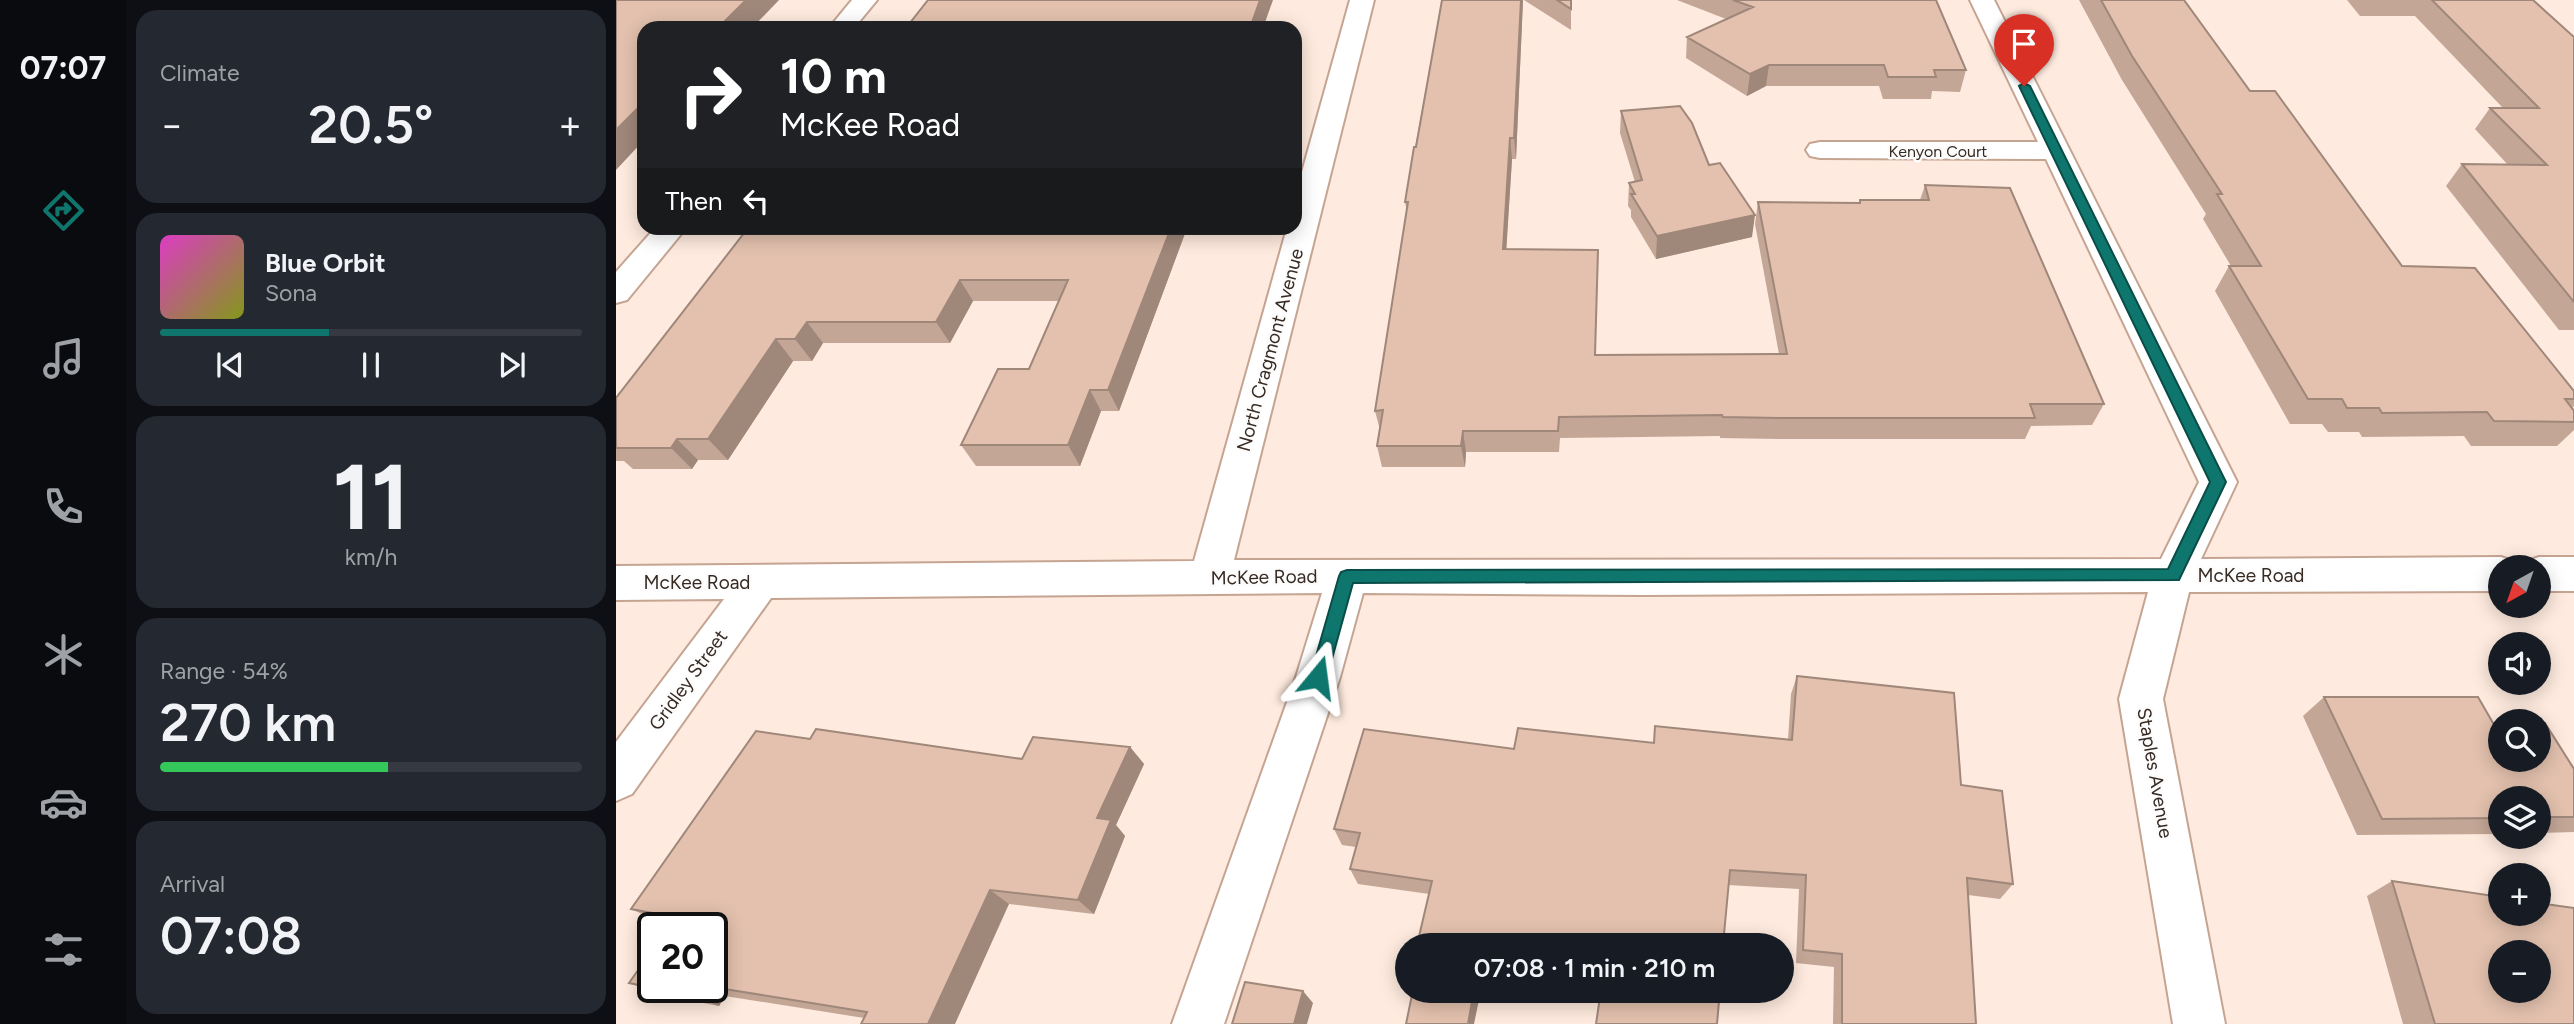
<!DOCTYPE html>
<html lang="en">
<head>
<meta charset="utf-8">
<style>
  body { margin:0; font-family:Figtree,sans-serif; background:#242831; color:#f1f3f6; height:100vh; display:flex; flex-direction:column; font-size:26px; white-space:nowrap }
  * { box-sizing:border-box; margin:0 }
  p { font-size:23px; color:#9ea1a6 }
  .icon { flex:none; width:38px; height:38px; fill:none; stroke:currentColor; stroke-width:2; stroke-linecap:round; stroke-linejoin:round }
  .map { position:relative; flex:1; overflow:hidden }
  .panel { display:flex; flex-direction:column; gap:10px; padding:10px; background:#0d0f14; width:490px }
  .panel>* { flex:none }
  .hud { position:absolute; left:21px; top:21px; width:665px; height:214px; border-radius:21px; box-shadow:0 4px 18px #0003; background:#202124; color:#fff; overflow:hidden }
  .needle { width:46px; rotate:220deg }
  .tools { position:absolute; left:1872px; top:555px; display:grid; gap:14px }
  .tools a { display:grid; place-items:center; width:63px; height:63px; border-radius:50%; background:#171b24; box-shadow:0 4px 18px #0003; font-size:35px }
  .speed { position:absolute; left:21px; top:912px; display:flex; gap:14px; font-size:35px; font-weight:700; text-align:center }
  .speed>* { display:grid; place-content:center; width:91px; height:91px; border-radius:50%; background:#171b24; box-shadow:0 4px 18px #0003; line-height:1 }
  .speed .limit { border:4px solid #111; border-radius:10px; background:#fff; color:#111 }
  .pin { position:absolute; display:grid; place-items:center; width:60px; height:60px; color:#fff; margin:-72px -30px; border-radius:50% 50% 50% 0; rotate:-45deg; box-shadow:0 0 7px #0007 }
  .pin .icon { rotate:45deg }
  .me { position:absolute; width:77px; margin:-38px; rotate:16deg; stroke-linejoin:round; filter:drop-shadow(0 0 5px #0008) }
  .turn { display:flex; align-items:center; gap:24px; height:147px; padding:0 28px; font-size:32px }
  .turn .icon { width:91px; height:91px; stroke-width:2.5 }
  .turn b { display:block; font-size:49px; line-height:60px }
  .then { display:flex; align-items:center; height:66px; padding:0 28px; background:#0003; gap:14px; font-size:26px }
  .big { font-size:52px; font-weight:600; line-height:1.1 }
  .panel .tile { flex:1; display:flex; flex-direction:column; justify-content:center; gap:10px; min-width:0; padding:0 24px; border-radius:21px; background:#242831 }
  .panel .dial { align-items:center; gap:0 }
  .dial b { font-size:91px; line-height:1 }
  .song { display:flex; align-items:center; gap:21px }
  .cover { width:84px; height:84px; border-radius:10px; background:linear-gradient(135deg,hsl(310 70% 55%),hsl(70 70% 35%)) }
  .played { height:7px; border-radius:4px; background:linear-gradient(90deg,#0f766e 40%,#363941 40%) }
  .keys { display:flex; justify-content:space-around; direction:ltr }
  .heat { display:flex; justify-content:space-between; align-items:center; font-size:38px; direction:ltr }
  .charge { height:10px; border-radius:5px; background:linear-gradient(90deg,#34c759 54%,#363941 0) }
  .trip { position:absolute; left:779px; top:933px; width:399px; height:70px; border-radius:35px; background:#171b24; box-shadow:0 4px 18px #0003; font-weight:600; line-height:70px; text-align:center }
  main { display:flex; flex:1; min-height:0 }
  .dock { display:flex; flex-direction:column; width:126px; justify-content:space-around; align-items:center; background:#090b0e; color:#9ea1a6 }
  .dock .icon { width:49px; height:49px }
  .dock .on { color:#0f766e }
  .dock b { font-size:32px; color:#f1f3f6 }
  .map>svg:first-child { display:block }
</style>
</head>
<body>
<main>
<nav class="dock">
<b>07:07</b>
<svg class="icon on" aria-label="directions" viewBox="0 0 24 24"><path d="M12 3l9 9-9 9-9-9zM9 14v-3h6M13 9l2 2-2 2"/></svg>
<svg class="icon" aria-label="music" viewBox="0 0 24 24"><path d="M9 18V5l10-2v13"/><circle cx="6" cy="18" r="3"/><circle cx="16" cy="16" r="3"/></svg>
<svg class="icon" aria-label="phone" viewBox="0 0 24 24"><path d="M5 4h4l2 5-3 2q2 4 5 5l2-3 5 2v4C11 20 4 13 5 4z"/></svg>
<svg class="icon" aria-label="climate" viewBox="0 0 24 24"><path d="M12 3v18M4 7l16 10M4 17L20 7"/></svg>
<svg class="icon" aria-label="car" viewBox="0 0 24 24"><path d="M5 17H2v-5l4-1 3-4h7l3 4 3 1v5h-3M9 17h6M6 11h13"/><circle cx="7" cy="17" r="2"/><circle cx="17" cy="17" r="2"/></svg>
<svg class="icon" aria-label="filters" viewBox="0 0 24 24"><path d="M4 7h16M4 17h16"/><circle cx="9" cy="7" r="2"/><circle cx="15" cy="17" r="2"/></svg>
</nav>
<section class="panel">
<div class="tile"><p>Climate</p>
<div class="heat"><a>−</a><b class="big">20.5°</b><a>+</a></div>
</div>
<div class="tile">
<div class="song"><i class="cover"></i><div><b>Blue Orbit</b><p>Sona</p></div></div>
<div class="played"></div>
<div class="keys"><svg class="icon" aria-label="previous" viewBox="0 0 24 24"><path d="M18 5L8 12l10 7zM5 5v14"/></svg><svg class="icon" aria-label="pause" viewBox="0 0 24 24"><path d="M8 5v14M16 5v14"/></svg><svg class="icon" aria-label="next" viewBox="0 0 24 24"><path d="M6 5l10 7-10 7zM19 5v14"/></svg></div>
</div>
<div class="tile dial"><b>11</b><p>km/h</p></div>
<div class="tile"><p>Range · 54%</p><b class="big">270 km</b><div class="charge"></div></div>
<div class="tile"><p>Arrival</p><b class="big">07:08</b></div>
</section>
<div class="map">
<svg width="1958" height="1024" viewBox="0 0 1958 1024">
  <rect width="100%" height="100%" fill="#feeade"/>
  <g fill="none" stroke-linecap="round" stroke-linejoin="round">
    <g stroke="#c5a492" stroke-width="4">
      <path id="minor" d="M236 0H261L238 28H213Z
        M734 0H758L618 560 1545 559 1583 482 1430 159 1204 158 1194 156 1190 150 1194 144 1204 142H1422L1354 0H1378L1621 482 1585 559 1885 557 1899 562 1902 567H1885V591L1573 592 1547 699 1609 1024H1557L1503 699 1532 592 1027 595 747 593 724 677 608 1024H556L680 677 706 593 155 598 16 794 0 801V742L108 599 0 600V566L578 561 671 228H679V197Z
        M39 228H70L11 300 0 303V272Z
        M1923 557H1958V591H1923V567H1906L1909 562Z"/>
    </g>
    <use href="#minor" fill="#fff" fill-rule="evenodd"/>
  </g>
  <path fill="#c3a696" d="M826 0H907L900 159H896L890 249 980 355 1163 354 1139 224 1142 202 1243 203 1244 200H1304L1309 185 1488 404 1476 425 1415 426 1409 439H1162L1104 438V436L944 438 943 452H850L849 467H766L761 446 764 430 759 411 791 212 789 202Z
    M908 0H955V30Z
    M1061 0H1320L1350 70 1344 92 1316 91 1315 99H1267L1263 86H1150L1131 96 1070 58 1071 37 1110 19Z
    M1463 0H1568L1634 91 1786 266 1958 391V406L1956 408 1958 411V430L1941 446H1855L1848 436 1746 437 1743 432H1712L1706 424H1674L1599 291 1613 266H1615L1587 219 1590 214 1506 80Z
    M1731 0H1917L1958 37V330H1943L1830 186 1846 164 1892 165 1859 129 1874 108H1887L1799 16H1744Z
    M1005 111 1093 165 1136 237 1040 259 1015 217V210L1012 206 1013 183 1019 182 1004 133Z
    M132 228H571L503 411H485L464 466H360L345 445 413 369 443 301H357L334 343H207L196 361H177L112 460H82L76 469H17L8 461H0V398Z
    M1181 676 1345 785 1397 884 1384 899 1352 895 1360 1024H1217L1218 967 1180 963 1183 889 1112 885 813 894 742 884 734 869 740 847 726 845 718 829 898 749 1038 743 1172 740 1175 694Z
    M1708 697 1877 723 1958 769V832L1923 833V798H1885V834L1741 835 1687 716Z
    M194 739 406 759 514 747 528 764 500 825 509 836 478 914 393 904 248 1018 109 996 103 1006 45 995 13 983 37 987H96L53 924 46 923 15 909Z
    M1776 881 1958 1024H1787L1751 896Z"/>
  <path fill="#9f877a" d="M130 0H163L136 28H102Z
    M644 0H657L647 28H634Z
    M905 0H907L900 159 898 138Z
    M1153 65 1150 86 1131 96 1134 74Z
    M28 102V140L0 170V130Z
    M894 138 896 159 889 271 887 249Z
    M1139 215 1136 237 1040 259 1041 236Z
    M555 228H571L503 411 492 390Z
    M344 280 357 301 334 343 320 322Z
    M191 322 207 343 196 361 179 339Z
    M160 339 177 361 112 460 92 439Z
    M474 390 485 411 464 466 452 445Z
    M847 431 850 452 849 467 845 446Z
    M61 439 82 460 76 469 55 448Z
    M514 747 528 764 500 825 509 836 478 914 462 900 481 818Z
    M374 890 393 904 339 1024H312Z
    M78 987H87L109 996 103 1006 73 995Z
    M858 990H865L858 1024H852Z
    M687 991 697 1003 691 1024H678Z"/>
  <path fill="#e3c1ae" stroke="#9f877a" stroke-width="2" fill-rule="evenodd" d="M0 0H130L102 28H28V102L0 130Z
    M312 0H644L634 28H290Z
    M826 0H905L898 138H894L887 249 982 250 979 355 1171 354 1142 202 1244 203V200H1313L1309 185 1394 188 1488 404H1414L1419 418H1167L1107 417 1106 415 943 417 942 431H847L845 446H761L767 410 759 411 792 202H789L798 147H800Z
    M941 0H955V9Z
    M1117 0H1320L1350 70H1318L1320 77H1272L1268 65H1153L1134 74 1071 37 1137 7Z
    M1485 0H1568L1634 91H1659L1786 266 1859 268 1958 391V399H1949L1958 411V422L1878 421 1871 412 1766 413 1763 408H1731L1726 399H1692L1613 266H1645L1601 194H1606L1516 56Z
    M1816 0H1917L1958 37V302L1846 164 1931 165 1874 108H1923Z
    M1064 106 1076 123 1093 165 1104 163 1139 215 1041 236 1015 194H1019L1013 183 1026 180 1005 111Z
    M132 228H555L492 390H474L452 445H345L382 369H413L452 280H344L320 322H191L179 339H160L92 439H61L55 448H0V398Z
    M1181 676 1338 693 1345 785 1386 791 1397 884 1351 878 1360 1024H1226V954L1187 950 1190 875 1114 870 1107 945H801L816 881 734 869 744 833 718 829 748 729 898 749 902 728 1038 743 1039 726 1176 740Z
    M1708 697H1862L1877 723H1885V760H1923V723H1929L1958 769V817H1923V798H1885V818L1766 819Z
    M200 729 406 759 417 737 514 747 481 818 495 820 462 900 374 890 312 1024H245L251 1012 96 987V928H51L58 917 15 909 140 731 194 739Z
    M1776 881 1885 897V914H1923V903L1958 908V1024H1819ZM1885 952H1923V990H1885Z
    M37 949V987H78L73 995 13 983Z
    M629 982 687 991 678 1024H616Z
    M797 990H858L852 1024H790Z
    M985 990H1104L1101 1024H980Z"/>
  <path fill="#0f766e" stroke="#0a4d48" stroke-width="2" d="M1408 83 1414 86 1610 482 1563 580 737 583 711 677 709 683 702 685 696 683 694 677 723 576 725 572 731 570 1552 569 1594 482 1403 86Z"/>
  <g text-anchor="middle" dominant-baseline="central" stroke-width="5" stroke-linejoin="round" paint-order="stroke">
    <g font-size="16" fill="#372a23" stroke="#fcfcfc">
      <text x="1322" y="151">Kenyon Court</text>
    </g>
    <g font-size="19" fill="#372a23" stroke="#fcfcfc">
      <text transform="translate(654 350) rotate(-75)">North Cragmont Avenue</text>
      <text x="1635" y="575">McKee Road</text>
      <text transform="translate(648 577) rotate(-1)">McKee Road</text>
      <text x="81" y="582">McKee Road</text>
      <text transform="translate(72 680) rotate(-54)">Gridley Street</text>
      <text transform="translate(1539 773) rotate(80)">Staples Avenue</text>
    </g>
  </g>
</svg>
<div class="tools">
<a><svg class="needle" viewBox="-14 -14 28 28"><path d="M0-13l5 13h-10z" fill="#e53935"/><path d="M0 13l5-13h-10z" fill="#9ea1a6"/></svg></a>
<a><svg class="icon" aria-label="sound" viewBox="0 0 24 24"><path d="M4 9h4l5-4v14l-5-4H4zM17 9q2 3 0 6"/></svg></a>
<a><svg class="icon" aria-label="search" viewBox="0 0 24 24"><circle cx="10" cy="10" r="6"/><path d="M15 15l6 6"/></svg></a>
<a><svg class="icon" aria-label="layers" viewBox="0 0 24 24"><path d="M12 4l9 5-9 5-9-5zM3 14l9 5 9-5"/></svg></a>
<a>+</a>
<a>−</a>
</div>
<div class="speed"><div class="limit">20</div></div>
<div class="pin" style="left:1408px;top:86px;background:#d93025"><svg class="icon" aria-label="arrive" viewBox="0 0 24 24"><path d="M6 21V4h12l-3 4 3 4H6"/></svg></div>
<svg class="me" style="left:702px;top:677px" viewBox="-20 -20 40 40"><path d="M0-17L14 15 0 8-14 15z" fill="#0f766e" stroke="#fff" stroke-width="4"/></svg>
<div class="trip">07:08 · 1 min · 210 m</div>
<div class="hud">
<div class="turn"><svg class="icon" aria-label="right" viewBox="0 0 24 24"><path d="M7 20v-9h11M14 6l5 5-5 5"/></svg><div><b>10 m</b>McKee Road</div></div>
<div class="then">Then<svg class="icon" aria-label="left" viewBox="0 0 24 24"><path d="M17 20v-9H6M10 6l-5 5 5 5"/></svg></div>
</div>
</div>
</main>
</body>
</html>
